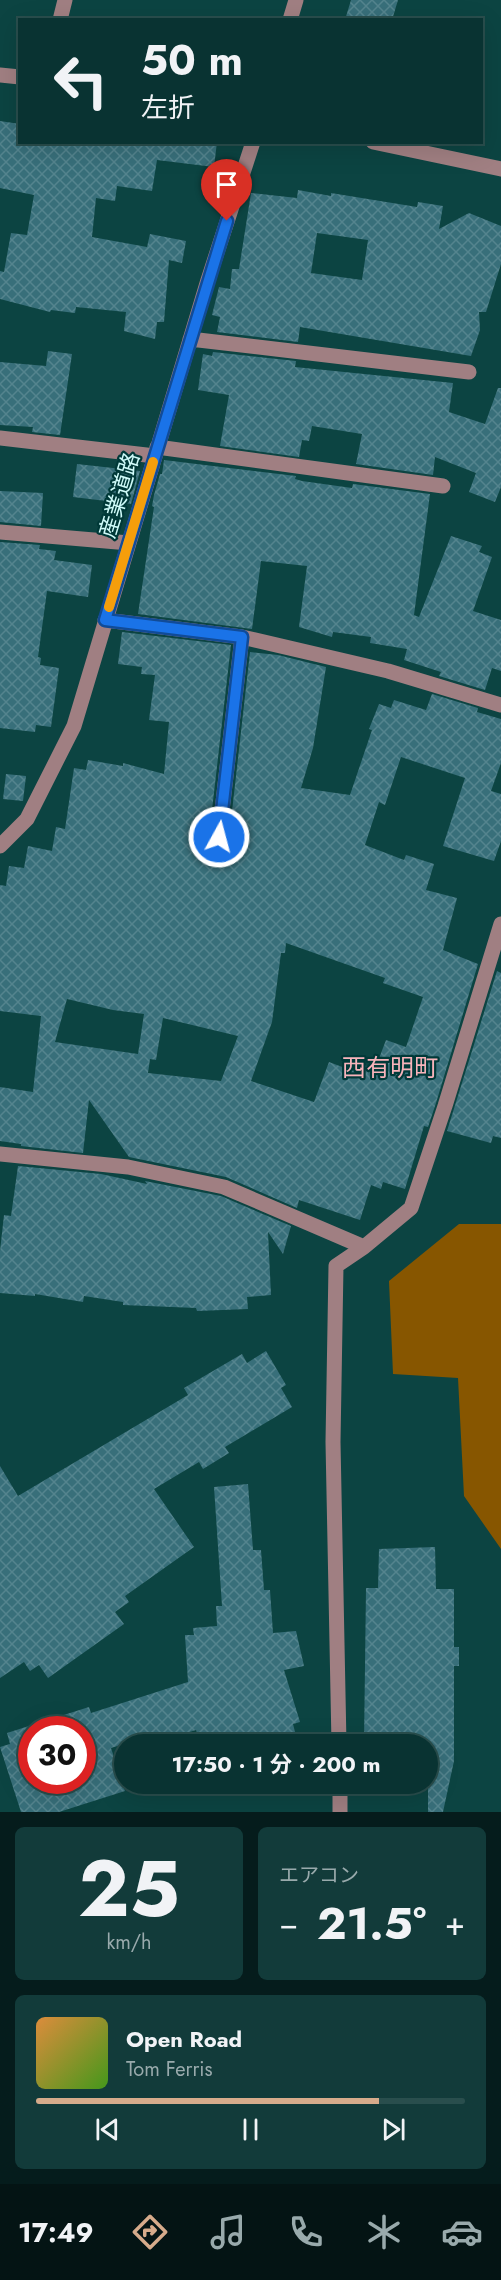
<!DOCTYPE html>
<html lang="ja">
<head>
<meta charset="utf-8">
<style>
  body { margin:0; font-family:Jost,"Noto Sans JP",sans-serif; background:#123b3a; color:#f1f3f6; height:100vh; display:flex; flex-direction:column; font-size:22px; white-space:nowrap }
  * { box-sizing:border-box; margin:0 }
  p { font-size:20px; color:#99aaac }
  .icon { flex:none; width:33px; height:33px; fill:none; stroke:currentColor; stroke-width:2; stroke-linecap:round; stroke-linejoin:round }
  .map { position:relative; height:1812px; overflow:hidden }
  .side { display:flex; flex-direction:column; gap:15px; padding:15px; background:#051c1c; flex:1 }
  .side>* { flex:none }
  .guide { position:absolute; left:18px; top:18px; width:465px; height:126px; border-radius:0px; box-shadow:0 6px 24px #0002,0 0 0 2px #294e4d; background:#093332; color:#f1f3f6; overflow:hidden }
  .speed { position:absolute; left:18px; top:1716px; display:flex; gap:12px; font-size:30px; font-weight:700; text-align:center }
  .speed>* { display:grid; place-content:center; width:78px; height:78px; border-radius:50%; background:#093332; box-shadow:0 6px 24px #0002,0 0 0 2px #294e4d; line-height:1 }
  .speed .limit { border:9px solid #d22; background:#fff; color:#111 }
  .pin { position:absolute; display:grid; place-items:center; width:51px; height:51px; color:#fff; margin:-62px -26px; border-radius:50% 50% 50% 0; rotate:-45deg; box-shadow:0 0 6px #0007 }
  .pin .icon { rotate:45deg }
  .me { position:absolute; width:66px; margin:-33px; rotate:7deg; stroke-linejoin:round; filter:drop-shadow(0 0 4px #0008) }
  .turn { display:flex; align-items:center; gap:21px; height:126px; padding:0 24px; font-size:27px }
  .turn .icon { width:78px; height:78px; stroke-width:2.5 }
  .turn b { display:block; font-size:42px; line-height:51px }
  .big { font-size:45px; font-weight:700; line-height:1.1 }
  .side .card { flex:1; display:flex; flex-direction:column; justify-content:center; gap:9px; min-width:0; padding:0 21px; border-radius:9px; background:#123b3a }
  .side .dial { align-items:center; gap:0 }
  .dial b { font-size:78px; line-height:1 }
  .song { display:flex; align-items:center; gap:18px }
  .cover { width:72px; height:72px; border-radius:9px; background:linear-gradient(135deg,hsl(30 70% 55%),hsl(100 70% 35%)) }
  .played { height:6px; border-radius:3px; background:linear-gradient(90deg,#d6ab8b 80%,#294e4d 80%) }
  .keys { display:flex; justify-content:space-around; direction:ltr }
  .heat { display:flex; justify-content:space-between; align-items:center; font-size:33px; direction:ltr }
  .side .tiles { flex:1; display:grid; gap:15px; grid-template-columns:1fr 1fr }
  .card:last-child { grid-column:span 2 }
  .trip { position:absolute; left:114px; top:1734px; width:324px; height:60px; border-radius:30px; background:#093332; box-shadow:0 6px 24px #0002,0 0 0 2px #294e4d; font-weight:700; line-height:60px; text-align:center }
  .tabs { display:flex; height:96px; justify-content:space-around; align-items:center; background:#041414; color:#99aaac }
  .tabs .icon { width:42px; height:42px }
  .tabs .on { color:#d6ab8b }
  .tabs b { font-size:27px; color:#f1f3f6 }
  .map>svg:first-child { display:block }
</style>
</head>
<body>
<div class="map">
<svg width="501" height="1812" viewBox="0 0 501 1812">
  <defs>
    <pattern id="building-cross-hatch" width="8" height="8" patternUnits="userSpaceOnUse" patternTransform="scale(1.5)"><rect width="8" height="8" fill="#386f7a"/><path d="M0 0l8 8M0 8l8-8" fill="none" stroke="#54848e"/></pattern>
  </defs>
  <rect width="100%" height="100%" fill="#0c4442"/>
  <path fill="#875600" d="M459 1224H501V1549L464 1496 458 1378 393 1374 389 1281Z"/>
  <path fill="url(#building-cross-hatch)" fill-rule="evenodd" d="M351 0H398L392 20H345Z
    M0 121 20 124V142H217L214 167 157 160 152 191 117 186 115 201 96 198 92 237 147 247 150 234 186 241 182 263 169 260 164 322H157L155 339 124 331 126 312 76 307 75 313 51 310 50 312 0 299V271L4 272 11 233 27 235 34 195 0 188Z
    M298 190 331 196V193L417 207 418 202 443 206 439 229 469 213 501 226V264L486 312H479L480 330 471 356 300 327 298 342 217 332 220 317 212 315 219 287 230 289 232 269H239L251 193 297 198ZM317 233 368 240 362 280 311 273Z
    M48 351 72 354 60 435 32 432 33 427 0 425V362L46 366Z
    M213 352 296 361 295 367 453 383 449 412 485 424 498 388H501V487L495 502 469 492 476 473 435 457 433 475 356 464 362 434 312 426 309 441 302 440 299 457 220 446 229 395 198 390 203 354 212 356Z
    M164 460 296 476 295 479 302 481 352 488 353 484 430 494 414 615 419 617 451 536 482 546 479 552 492 557 473 611 501 620V671L492 668 485 690 439 676 441 672 404 660 407 649 370 643 371 637 333 632 332 637 299 627 307 566 261 561 252 629 138 614 154 507 152 506 154 495 160 474H162Z
    M77 464 140 471 131 504 73 497Z
    M0 491 43 493 41 526 0 522Z
    M0 542 40 545 39 549 56 551 54 560 92 565 88 597 47 591 38 657 41 658 40 665 59 668 51 727 36 725 35 732 0 728Z
    M122 632 231 645 209 836 210 841 217 847 223 846 229 838 250 652 278 655 326 667 313 748 301 788 350 795 372 730 369 729 379 704 391 708 394 700 426 710 432 694 478 708 477 712 501 719V763L491 791 501 794V841L494 861 443 846 465 778 401 757 385 805 379 802 365 845 404 860 406 855 434 864 426 890 457 898 443 950 478 964 436 1103 428 1127 424 1126 405 1189 383 1182 381 1189 371 1185 360 1220 299 1200 297 1208 226 1177 129 1157 89 1100 83 1153 21 1146V1144L0 1141V1087L33 1092 41 1016 0 1011V885L6 886 9 866 24 868 28 846 52 851 56 827 65 829 74 768 86 770 88 760 123 766V763L164 774 169 722 149 720 155 675 141 674 142 667 118 664ZM286 943 385 978 383 983 423 997 406 1047 386 1040 375 1069 348 1059 345 1068 329 1062 314 1102 251 1081 272 1022 281 953H285ZM67 999 113 1010 144 1014 138 1054 55 1042ZM163 1018 238 1036 221 1081 148 1073 150 1059 156 1060Z
    M6 774 26 776 23 801 3 799Z
    M497 971 501 973V1138L493 1136 491 1143 447 1131Z
    M18 1166 101 1174 147 1184 145 1181 221 1196 291 1226 283 1254 268 1232 271 1295 247 1297 248 1309 197 1311 196 1308 123 1305V1302L84 1296 83 1302 35 1294V1296L0 1293V1251L4 1215 11 1216Z
    M266 1351 286 1385 281 1388 292 1407 225 1447 229 1453 203 1469 199 1462 154 1489 194 1547 125 1596 129 1602 115 1612 124 1624 48 1678 39 1665 30 1671 24 1662 0 1678V1466L18 1496 188 1395 184 1388 242 1354 247 1363Z
    M248 1484 253 1550H261L264 1590H270L273 1633 296 1631 304 1666 284 1670 300 1722 293 1724 298 1744H201L196 1730 158 1742 155 1734 111 1748 125 1791 59 1812H21L0 1747 10 1744 7 1733 32 1725V1780H82V1730H33L32 1725 89 1707 91 1713 188 1682 185 1635H194L193 1628 217 1626 216 1606H222L214 1487Z
    M435 1547 436 1589H454V1647H459V1666H454V1761L443 1812H428V1744H364L366 1588H378L379 1549Z"/>
  <g fill="none" stroke-linecap="round" stroke-linejoin="round">
    <path stroke="#a07f82" stroke-width="15" d="M60 20 65 0
      M290 20 296 0
      M0 75 20 77
      M373 142 501 169
      M190 339 469 372
      M0 438 155 456
      M157 447 443 486
      M0 532 129 543
      M105 620 242 637 388 671 501 705
      M219 837 242 637
      M0 846 27 819 74 726 208 280 253 142
      M0 1154 128 1167 224 1187 364 1247
      M339 1744 333 1442 336 1266 364 1247 411 1208 445 1106 501 924
      M340 1784V1812"/>
  </g>
  <g fill="none" stroke-linecap="round" stroke-linejoin="round">
    <g stroke="#114b97" stroke-width="15">
      <path id="route" d="M219 837 242 637 105 620 227 221"/>
    </g>
    <use href="#route" stroke="#1a73e8" stroke-width="10"/>
    <path stroke="#f59e0b" stroke-width="10" d="M109 607 153 462"/>
  </g>
  <g text-anchor="middle" dominant-baseline="central" stroke-width="4.5" stroke-linejoin="round" paint-order="stroke">
    <g font-size="22" fill="#d0fcfa" stroke="#003938">
      <text transform="translate(119 495) rotate(-73)">産業道路</text>
    </g>
    <g font-size="24" fill="#f8b4bb" stroke="#003938">
      <text x="390" y="1067">西有明町</text>
    </g>
  </g>
</svg>
<div class="speed"><div class="limit">30</div></div>
<div class="pin" style="left:227px;top:221px;background:#d93025"><svg class="icon" aria-label="arrive" viewBox="0 0 24 24"><path d="M6 21V4h12l-3 4 3 4H6"/></svg></div>
<svg class="me" style="left:219px;top:837px" viewBox="-20 -20 40 40"><circle r="17" fill="#1a73e8" stroke="#fff" stroke-width="3"/><path d="M0-11L8 9 0 5-8 9z" fill="#fff"/></svg>
<div class="trip">17:50 · 1 分 · 200 m</div>
<div class="guide">
<div class="turn"><svg class="icon" aria-label="left" viewBox="0 0 24 24"><path d="M17 20v-9H6M10 6l-5 5 5 5"/></svg><div><b>50 m</b>左折</div></div>
</div>
</div>
<section class="side">
<div class="tiles">
<div class="card dial"><b>25</b><p>km/h</p></div>
<div class="card"><p>エアコン</p>
<div class="heat"><a>−</a><b class="big">21.5°</b><a>+</a></div>
</div>
<div class="card">
<div class="song"><i class="cover"></i><div><b>Open Road</b><p>Tom Ferris</p></div></div>
<div class="played"></div>
<div class="keys"><svg class="icon" aria-label="previous" viewBox="0 0 24 24"><path d="M18 5L8 12l10 7zM5 5v14"/></svg><svg class="icon" aria-label="pause" viewBox="0 0 24 24"><path d="M8 5v14M16 5v14"/></svg><svg class="icon" aria-label="next" viewBox="0 0 24 24"><path d="M6 5l10 7-10 7zM19 5v14"/></svg></div>
</div>
</div>
</section>
<nav class="tabs">
<b>17:49</b>
<svg class="icon on" aria-label="directions" viewBox="0 0 24 24"><path d="M12 3l9 9-9 9-9-9zM9 14v-3h6M13 9l2 2-2 2"/></svg>
<svg class="icon" aria-label="music" viewBox="0 0 24 24"><path d="M9 18V5l10-2v13"/><circle cx="6" cy="18" r="3"/><circle cx="16" cy="16" r="3"/></svg>
<svg class="icon" aria-label="phone" viewBox="0 0 24 24"><path d="M5 4h4l2 5-3 2q2 4 5 5l2-3 5 2v4C11 20 4 13 5 4z"/></svg>
<svg class="icon" aria-label="climate" viewBox="0 0 24 24"><path d="M12 3v18M4 7l16 10M4 17L20 7"/></svg>
<svg class="icon" aria-label="car" viewBox="0 0 24 24"><path d="M5 17H2v-5l4-1 3-4h7l3 4 3 1v5h-3M9 17h6M6 11h13"/><circle cx="7" cy="17" r="2"/><circle cx="17" cy="17" r="2"/></svg>
</nav>
</body>
</html>
